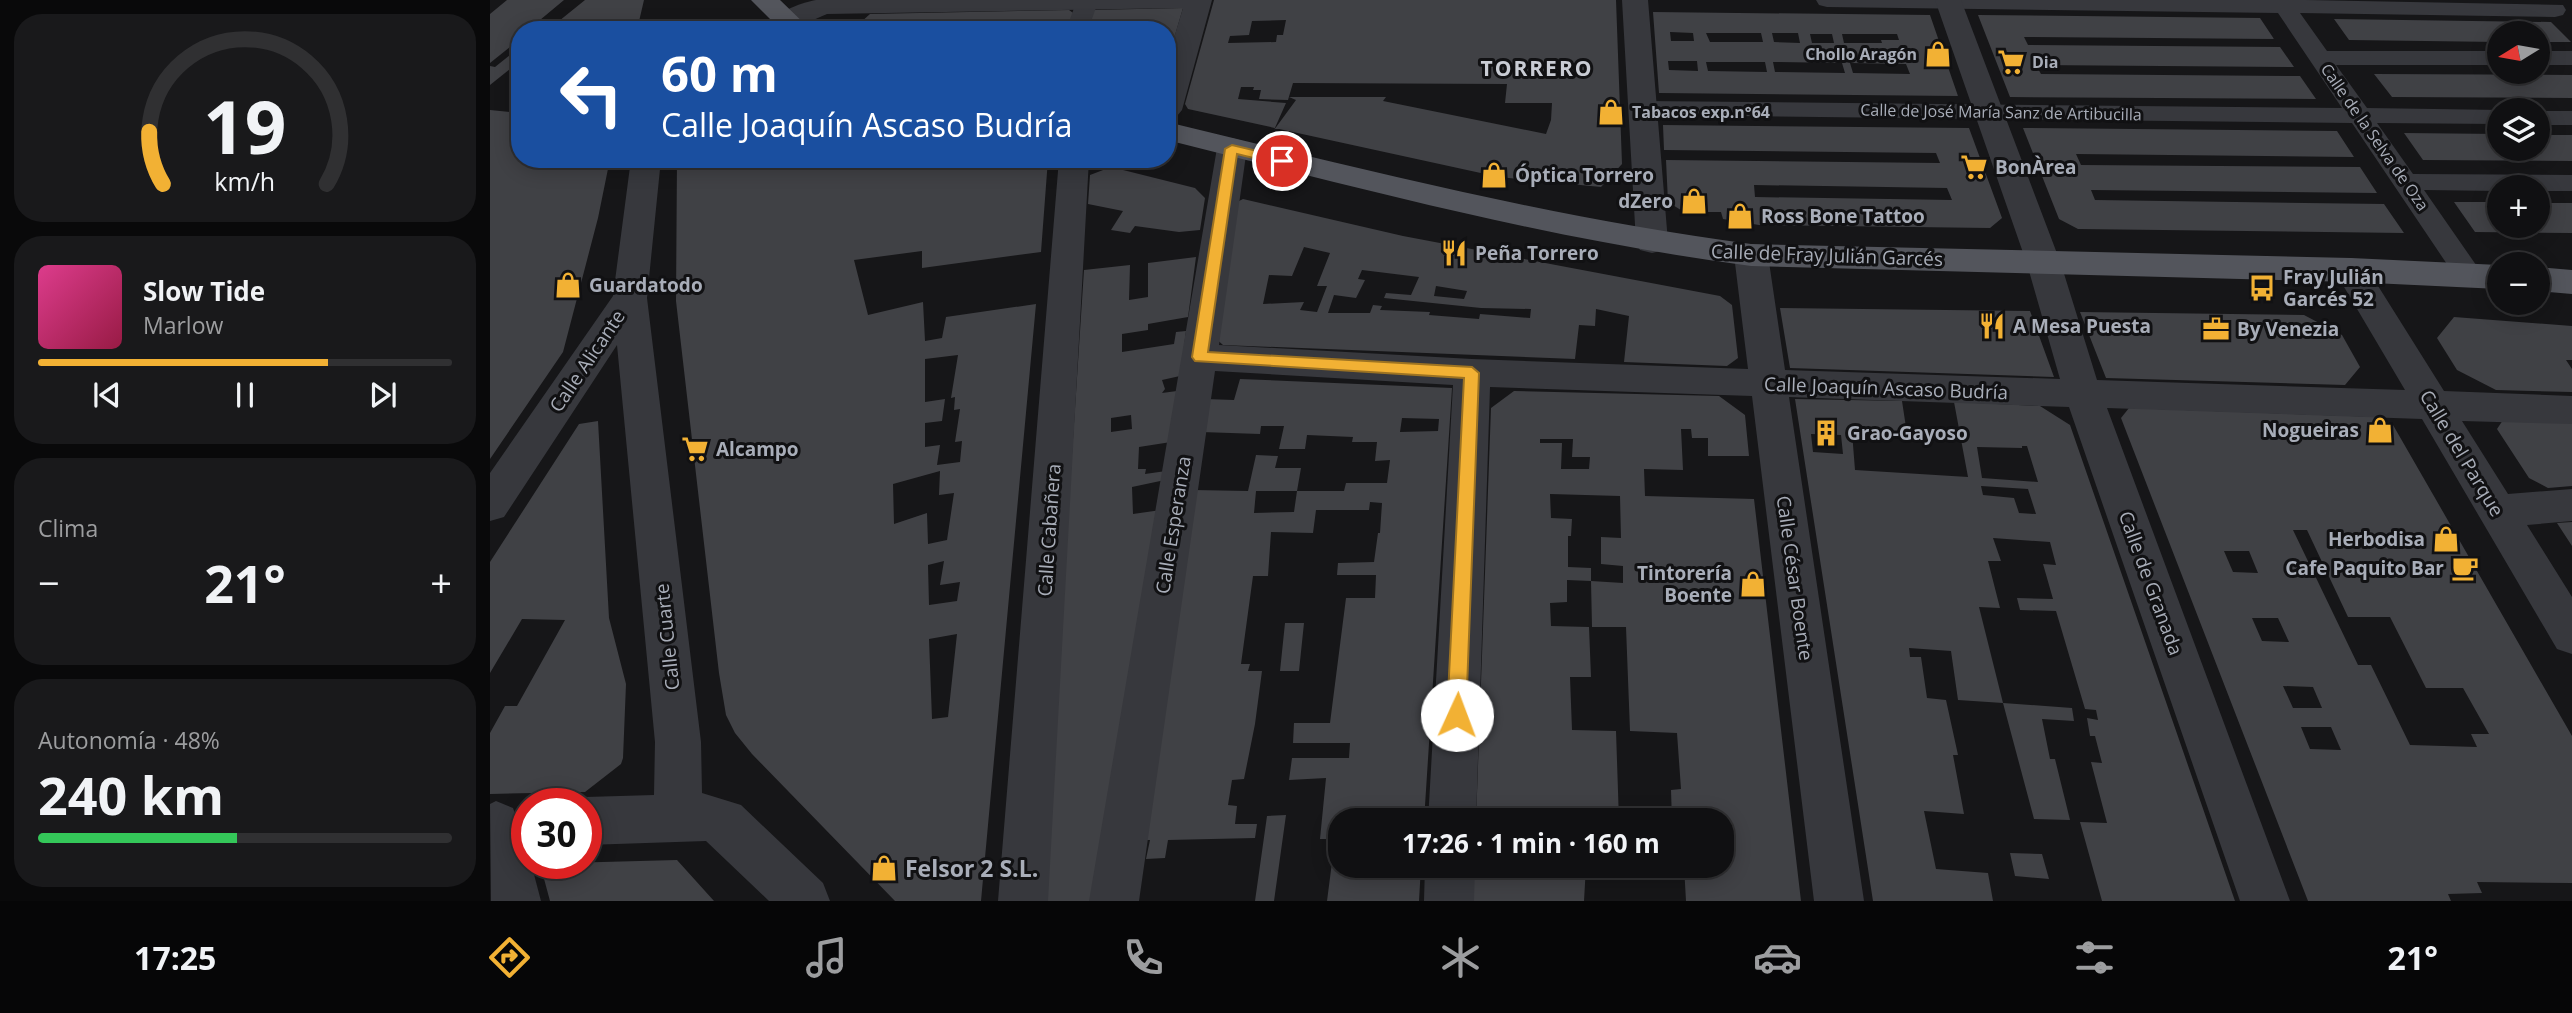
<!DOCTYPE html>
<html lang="es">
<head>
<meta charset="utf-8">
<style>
  body { margin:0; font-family:"Open Sans",sans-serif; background:#19191b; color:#f1f3f6; height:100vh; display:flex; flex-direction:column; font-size:26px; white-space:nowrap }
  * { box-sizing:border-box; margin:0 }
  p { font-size:23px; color:#9c9d9f }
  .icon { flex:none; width:38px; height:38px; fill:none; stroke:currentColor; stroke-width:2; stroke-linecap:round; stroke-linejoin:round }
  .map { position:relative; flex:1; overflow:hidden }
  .panel { display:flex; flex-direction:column; gap:14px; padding:14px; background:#09090a; width:490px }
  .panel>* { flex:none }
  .top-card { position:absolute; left:21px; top:21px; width:665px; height:147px; border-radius:28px; box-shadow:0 4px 18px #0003,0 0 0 2px #303032; background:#1a4fa0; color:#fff; overflow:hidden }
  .needle { width:46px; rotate:259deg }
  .controls { position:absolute; left:1997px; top:21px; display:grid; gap:14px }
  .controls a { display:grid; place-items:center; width:63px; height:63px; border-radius:50%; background:#101012; box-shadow:0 4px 18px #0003,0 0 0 2px #303032; font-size:35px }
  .speed { position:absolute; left:21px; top:788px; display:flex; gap:14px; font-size:35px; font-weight:700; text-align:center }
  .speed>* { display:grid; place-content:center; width:91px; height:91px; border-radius:50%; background:#101012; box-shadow:0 4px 18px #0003,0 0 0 2px #303032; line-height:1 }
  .speed .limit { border:10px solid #d22; background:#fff; color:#111 }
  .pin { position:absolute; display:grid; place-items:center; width:60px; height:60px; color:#fff; margin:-30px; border:4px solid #fff; border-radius:50%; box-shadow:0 2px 7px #0007 }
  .me { position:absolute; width:77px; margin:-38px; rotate:2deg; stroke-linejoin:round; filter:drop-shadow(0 0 5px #0008) }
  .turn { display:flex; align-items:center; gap:24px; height:147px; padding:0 35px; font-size:32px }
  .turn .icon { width:91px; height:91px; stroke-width:2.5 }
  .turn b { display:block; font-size:49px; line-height:60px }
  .big { font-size:52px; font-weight:700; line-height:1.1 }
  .panel .card { flex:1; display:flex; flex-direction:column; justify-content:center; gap:10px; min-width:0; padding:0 24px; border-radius:28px; background:#19191b }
  .panel .dial { align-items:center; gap:0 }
  .dial svg { height:182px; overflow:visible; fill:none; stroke:#303032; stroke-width:7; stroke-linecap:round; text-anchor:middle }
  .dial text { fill:#f1f3f6; stroke:none }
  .song { display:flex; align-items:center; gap:21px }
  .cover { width:84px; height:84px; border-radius:10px; background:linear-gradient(135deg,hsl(330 70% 55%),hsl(340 70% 35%)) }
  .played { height:7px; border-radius:4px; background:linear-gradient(90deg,#f2b134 70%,#303032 70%) }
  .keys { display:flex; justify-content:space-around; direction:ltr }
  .heat { display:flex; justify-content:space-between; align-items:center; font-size:38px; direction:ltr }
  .charge { height:10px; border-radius:5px; background:linear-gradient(90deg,#34c759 48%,#303032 0) }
  .trip { position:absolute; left:838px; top:808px; width:406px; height:70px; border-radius:28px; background:#101012; box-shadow:0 4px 18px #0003,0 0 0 2px #303032; font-weight:700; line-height:70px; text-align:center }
  .tabs { display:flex; height:112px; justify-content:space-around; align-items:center; background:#060607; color:#9c9d9f }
  .tabs .icon { width:49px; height:49px }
  .tabs .current { color:#f2b134 }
  .tabs b { font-size:32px; color:#f1f3f6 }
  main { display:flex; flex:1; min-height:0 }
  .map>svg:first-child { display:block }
</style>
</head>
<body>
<main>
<section class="panel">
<div class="card dial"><svg viewBox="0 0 100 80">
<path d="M14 69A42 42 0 1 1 86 69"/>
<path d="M14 69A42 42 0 0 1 8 46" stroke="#f2b134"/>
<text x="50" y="56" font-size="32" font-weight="700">19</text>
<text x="50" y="72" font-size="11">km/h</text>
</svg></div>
<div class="card">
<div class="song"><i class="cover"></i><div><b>Slow Tide</b><p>Marlow</p></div></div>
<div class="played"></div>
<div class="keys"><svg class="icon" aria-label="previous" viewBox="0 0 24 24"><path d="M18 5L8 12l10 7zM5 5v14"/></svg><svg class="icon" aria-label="pause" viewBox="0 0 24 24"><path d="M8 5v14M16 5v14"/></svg><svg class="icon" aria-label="next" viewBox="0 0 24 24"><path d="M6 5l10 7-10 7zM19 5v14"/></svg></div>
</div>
<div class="card"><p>Clima</p>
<div class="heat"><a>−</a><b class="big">21°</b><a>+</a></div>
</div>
<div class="card"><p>Autonomía · 48%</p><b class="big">240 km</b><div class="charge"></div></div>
</section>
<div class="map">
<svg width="2082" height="901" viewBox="0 0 2082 901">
  <rect width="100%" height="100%" fill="#161618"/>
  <path fill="#404145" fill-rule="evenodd" d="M17 0H74L38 30H30V44L25 43 0 63V14Z
    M95 0H154L147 30H67L69 21Z
    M724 0H1126L1132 164 1111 187 1009 177 698 109 695 104ZM796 20 793 35H787L786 42 738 43 740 36 759 35 762 21ZM803 83 1017 84 1015 103H1062L1061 120 1056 134 893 101 896 97H799L806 100 784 130 796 103 748 99 751 87H764L763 90H771L769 99 798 100Z
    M693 8 678 59 677 30H594L600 10Z
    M579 10 586 15 579 30H398L370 23 380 14Z
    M1163 12 1440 15 1468 96 1169 93ZM1180 32 1203 33 1204 41H1181ZM1216 33H1271L1273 42H1220ZM1282 33H1308L1310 43 1284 42ZM1320 34H1342L1344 43H1322ZM1352 34H1407L1409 40H1391L1392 43H1354ZM1178 61H1207L1208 71 1179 70ZM1216 62H1275L1277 72 1218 71ZM1283 62 1352 63 1355 73 1285 72ZM1360 63 1416 64 1420 74 1363 73Z
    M1488 15 1770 18 1784 39 1534 37 1538 45 1790 47 1804 67 1546 65 1551 74 1810 76 1826 99 1520 97Z
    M1844 19 2061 22 2081 42H2048V33H2009V42L1859 40Z
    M30 47V61L0 85V66L5 67Z
    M1884 74 2082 75V98L1902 97Z
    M0 110 30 113V159H120L108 218 73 352 0 459Z
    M1173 125 1479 128 1512 218 1500 228 1269 225 1233 219 1231 212H1194L1178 202 1176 160 1450 163 1446 153 1174 150ZM1264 185 1457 188 1462 200 1265 197Z
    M1533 128 1847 131 1864 157 1586 154 1591 165 1870 167 1887 193 1601 190 1605 200 1894 204 1914 233 1588 229 1569 219Z
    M1914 133 2009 134V149H2048V135H2082V161L1933 160Z
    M187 159H275L270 169 314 167 317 159H558L551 252 432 268V251L364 260 378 315 433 302 435 341 452 338 456 317 546 304 491 901H405L262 754 245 733 236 715 229 673 186 301ZM468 355 461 398 465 397 464 410 470 409 465 442 472 441 470 462 447 465 450 445 435 447V423L452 421 455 399 435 402V359ZM450 471 449 495 464 493 457 540 438 544 437 513 404 524 403 484ZM454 561 450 585 470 582 467 601 439 605 438 565ZM467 634 458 717 442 719 439 639Z
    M621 167 705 188 715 198 710 230 689 232 645 226 640 233 621 230 633 211 598 204 600 175Z
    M753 199 913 236 1230 296 1242 305 1248 358 1237 366 1134 362 1139 316 1106 309 1105 326 1089 325 1085 359 733 345 724 337 741 205ZM814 247 840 253 827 286H837L827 312 810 310 814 302 773 304 779 275 802 276ZM872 270 929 277 921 295 896 293 894 298 991 308 1041 309 1040 318 990 314 989 319 939 315 940 312 890 310 892 306 883 305 880 313H838L844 295 866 298 875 280 868 279ZM946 286 977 291 974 299 944 296Z
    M1964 202H2009V226H2048V203H2082V233L1985 232Z
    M706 257 698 317 658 324V330L632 334V352L684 344 686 332 696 331 690 376 672 380 675 389 672 393 687 391 681 442 649 447 648 469H656L655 474 676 471 675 480 642 487 643 514 671 510 616 901H553L594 270 640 265 639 300 658 297V263ZM641 415 642 429 621 432V418Z
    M1290 308 1540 311 1564 377 1300 368Z
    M1590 312 1814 315 1852 335 1870 367 1855 385 1616 378Z
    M1964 317 2082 326V360H2076L2082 369V392L2006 390 1967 370 1947 338Z
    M750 379 962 388 934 821H850V866H931L929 901H837L845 839H830L836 778 799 780 802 758H859L860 743H803L804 723H840L856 598H885L886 575H847L848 563 884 562 888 533H890L892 503 880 502 879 510H826L823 533 781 532 778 576H763L751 664H760L758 671H772L765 724 754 779 742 780 738 805 747 806 745 824H767L765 838 678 840 675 858 656 859 660 840H656L703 490 758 491 766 455 788 456 785 468H811L807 491H854L856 483H897L900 460 885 461 887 442H862L863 437 817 435 815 449H789L794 426H771L770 434 711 432 715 399 744 400ZM912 418 949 419 948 431 910 432ZM766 491H807L804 512 764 513Z
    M1024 391 1229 396 1255 415 1259 456H1218V438H1202L1201 429H1191L1193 470 1154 469 1155 496 1264 499 1311 901H1196L1194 866H1232V821H1182L1181 790 1191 789 1187 733 1140 731 1136 627H1102L1101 581 1133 583V566L1111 564V537L1131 538 1130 496 1060 494 1061 518 1082 519 1081 536H1078V567L1101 568V581L1077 580V602L1060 603 1061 626 1099 627 1101 677H1080L1082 730 1126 731 1129 821H986L1001 408ZM1050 439H1083L1082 457H1100L1099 469H1071L1072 443H1050Z
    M1305 399 1412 401 1417 434 1362 432 1365 470 1478 477 1464 402 1550 406 1580 425 1745 901H1612L1590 822 1617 823 1601 762 1612 763 1605 736H1600L1597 718 1608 720 1606 710 1595 709 1566 611 1530 610 1527 598 1563 599 1553 564 1566 565 1560 542 1503 538 1511 561H1498L1510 608 1489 607 1513 703 1468 700 1461 651 1419 648 1420 657H1431L1437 698 1456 700 1468 755H1463L1474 814 1434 811 1446 869 1498 873 1503 901H1383ZM1321 434 1351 435 1353 454 1323 452ZM1532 446H1537L1548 482 1492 478 1487 447 1532 448ZM1491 486 1538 489 1546 514 1529 513 1524 498 1493 495Z
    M1639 408 1888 417 1903 425 2082 736V883L1987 882 1992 893 1958 894 1961 901H1818L1631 418ZM1803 530H1817L1858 617H1900L1936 688H1973L1999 734H1981L1987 747 1920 745 1881 665H1868ZM1734 551H1759L1768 573 1743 572ZM1762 618H1788L1799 642 1772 641ZM1793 686 1823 687 1832 708H1803ZM1811 727H1841L1851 750 1820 749Z
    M2013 420 2082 422V486L2058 488 2039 478 2007 429Z
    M108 421 119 618 136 684 133 758 131 764 95 792 0 794V733L15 706H27L75 620 32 619 0 673V562L89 424Z
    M2082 522V546L2067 523Z
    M795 623H814L809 671H790Z
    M1513 703 1582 708 1584 721 1552 719 1560 759H1565L1580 820 1544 819Z
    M796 815 784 901H765L777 816Z
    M1520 853 1552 854 1559 879 1525 876Z
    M187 860 224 901H60L53 875 75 863Z
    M984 866H1096L1094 901H983Z"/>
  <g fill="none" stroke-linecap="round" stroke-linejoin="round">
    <path fill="#37383d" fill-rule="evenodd" d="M587 0 608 2 598 30H576Z
      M1326 0H1816L2073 5 2076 10 2073 15 2065 17 1810 13 1837 51H2009V65H1846L1877 108 2012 110H2009V124L1887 123 1923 174 2082 175V191H2048V187H2009V191L1934 190 1993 275 1989 282 1979 285 1969 282 1862 123 1153 115 1144 113 1141 108 1144 103 1153 101 1852 108 1788 13 1337 7 1329 5Z
      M2048 51H2082V65H2048Z
      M2048 111H2082V125H2048Z"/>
    <path fill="#37383d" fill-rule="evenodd" d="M326 0H722L692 110 687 116 677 119V61L693 8 337 14 307 27 297 29 287 27 283 21C292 9 312 3 326 0Z
      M1132 0H1158L1178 242 1174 250 1162 253 1150 250 1146 242Z
      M1445 0H1471L1571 264 1607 380 1915 390 1844 270 1849 262 1861 258 1873 262 1954 391 2082 396V424L1972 421 2018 494 2082 489V521L2037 525 2082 597V654L2067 649 1932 419 1617 408 1800 901H1750L1579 407 1299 397 1374 901H1324L1262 396 1000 387 986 821H938L963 385 725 371 649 901H599L727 148 731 141 742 138 753 141 757 148 729 345 982 359 1258 369 1244 255 1249 247 1261 244 1273 247 1278 255 1295 370 1570 379 1537 264Z
      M141 159H171L157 298 211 742 212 793 251 805 333 883 340 901H279L216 841 96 845V803H81L96 797 164 795 165 742 127 345 14 517 0 521V473L123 296Z
      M569 159H599L558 901H508Z
      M6 801 23 808 37 849V863H41L51 901H1L0 804Z
      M935 866H985L984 901H934Z"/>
    <path fill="#53555c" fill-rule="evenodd" d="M261 0H290L321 30H291Z
      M677 122C871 169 1063 218 1261 244L1861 258 2009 265V289L1861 282 1261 266C1063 240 871 189 677 140Z
      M2048 267 2082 270V294L2048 291Z"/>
  </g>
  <path fill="#f2b134" stroke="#9d7322" stroke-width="2" d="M742 145 797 158 798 161 792 165 747 154 718 352 982 367 989 373 976 715 974 722 967 724 960 722 957 715 974 378 705 361 702 357 735 149Z"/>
  <defs>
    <g id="shop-bare" transform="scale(2.1)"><path d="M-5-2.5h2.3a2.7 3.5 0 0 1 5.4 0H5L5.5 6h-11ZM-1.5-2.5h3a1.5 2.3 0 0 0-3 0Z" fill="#f2b134" stroke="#111113" stroke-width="2.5" paint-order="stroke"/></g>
    <g id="supermarket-bare" transform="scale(2.1)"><path d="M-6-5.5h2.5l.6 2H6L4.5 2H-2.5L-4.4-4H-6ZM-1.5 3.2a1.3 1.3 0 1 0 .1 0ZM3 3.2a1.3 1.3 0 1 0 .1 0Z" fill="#f2b134" stroke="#111113" stroke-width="2.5" paint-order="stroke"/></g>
    <g id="restaurant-bare" transform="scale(2.1)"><path d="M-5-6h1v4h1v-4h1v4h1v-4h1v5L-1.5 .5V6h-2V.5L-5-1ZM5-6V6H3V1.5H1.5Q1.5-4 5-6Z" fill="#f2b134" stroke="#111113" stroke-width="2.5" paint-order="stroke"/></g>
    <g id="bus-bare" transform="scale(2.1)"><path d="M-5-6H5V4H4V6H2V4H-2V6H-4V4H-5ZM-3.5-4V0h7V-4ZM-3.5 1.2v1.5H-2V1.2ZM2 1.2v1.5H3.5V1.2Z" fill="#f2b134" stroke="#111113" stroke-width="2.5" paint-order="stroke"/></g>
    <g id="office-bare" transform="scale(2.1)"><path d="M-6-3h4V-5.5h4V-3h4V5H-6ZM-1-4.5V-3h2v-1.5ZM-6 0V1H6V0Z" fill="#f2b134" stroke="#111113" stroke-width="2.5" paint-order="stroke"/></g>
    <g id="building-bare" transform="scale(2.1)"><path d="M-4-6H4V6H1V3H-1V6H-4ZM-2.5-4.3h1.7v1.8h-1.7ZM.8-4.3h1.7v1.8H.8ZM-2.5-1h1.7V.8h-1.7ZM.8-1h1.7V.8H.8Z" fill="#f2b134" stroke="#111113" stroke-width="2.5" paint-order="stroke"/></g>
    <g id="cafe-bare" transform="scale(2.1)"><path d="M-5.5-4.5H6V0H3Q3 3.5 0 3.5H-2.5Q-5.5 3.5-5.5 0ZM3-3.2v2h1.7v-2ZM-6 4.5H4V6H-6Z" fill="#f2b134" stroke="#111113" stroke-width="2.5" paint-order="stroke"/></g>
  </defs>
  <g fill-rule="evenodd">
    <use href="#shop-bare" x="1448" y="54"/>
    <use href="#supermarket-bare" x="1521" y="62"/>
    <use href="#shop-bare" x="1121" y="112"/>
    <use href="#supermarket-bare" x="1484" y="167"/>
    <use href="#shop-bare" x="1004" y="175"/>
    <use href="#shop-bare" x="1204" y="201"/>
    <use href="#shop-bare" x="1250" y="216"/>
    <use href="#restaurant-bare" x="964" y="253"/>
    <use href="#shop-bare" x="78" y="285"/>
    <use href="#bus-bare" x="1772" y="288"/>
    <use href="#restaurant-bare" x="1502" y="326"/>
    <use href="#office-bare" x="1726" y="329"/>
    <use href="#shop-bare" x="1890" y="430"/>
    <use href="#building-bare" x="1336" y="433"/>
    <use href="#supermarket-bare" x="205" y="449"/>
    <use href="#shop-bare" x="1956" y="539"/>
    <use href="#cafe-bare" x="1975" y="568"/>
    <use href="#shop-bare" x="1263" y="584"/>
    <use href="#shop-bare" x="394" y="868"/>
  </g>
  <g text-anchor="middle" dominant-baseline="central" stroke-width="6" stroke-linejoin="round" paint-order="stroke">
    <g font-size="16" font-weight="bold" fill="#a8adb8" stroke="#111113" text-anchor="start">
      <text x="1427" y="54" text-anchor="end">Chollo Aragón</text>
      <text x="1542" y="62">Dia</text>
      <text x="1142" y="112">Tabacos exp.n°64</text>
    </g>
    <g font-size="16" fill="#a8adb8" stroke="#111113">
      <text transform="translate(1511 112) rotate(1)">Calle de José María Sanz de Artibucilla</text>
      <text transform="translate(1885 137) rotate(55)">Calle de la Selva de Oza</text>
    </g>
    <g font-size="19" font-weight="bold" fill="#a8adb8" stroke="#111113" text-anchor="start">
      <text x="1505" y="167">BonÀrea</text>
      <text x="1025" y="175">Óptica Torrero</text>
      <text x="1183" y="201" text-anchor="end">dZero</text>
      <text x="1271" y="216">Ross Bone Tattoo</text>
      <text x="985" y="253">Peña Torrero</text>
      <text x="1793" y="277">Fray Julián<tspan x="1793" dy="22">Garcés 52</tspan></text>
      <text x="99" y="285">Guardatodo</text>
      <text x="1523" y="326">A Mesa Puesta</text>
      <text x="1747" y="329">By Venezia</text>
      <text x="1869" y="430" text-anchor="end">Nogueiras</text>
      <text x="1357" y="433">Grao-Gayoso</text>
      <text x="226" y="449">Alcampo</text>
      <text x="1935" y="539" text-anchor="end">Herbodisa</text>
      <text x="1954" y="568" text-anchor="end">Cafe Paquito Bar</text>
      <text x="1242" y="573" text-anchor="end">Tintorería<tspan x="1242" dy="22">Boente</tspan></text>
    </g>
    <g font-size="19" fill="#a8adb8" stroke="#111113">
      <text transform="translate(1337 255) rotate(2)">Calle de Fray Julián Garcés</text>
      <text transform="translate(97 361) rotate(-56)">Calle Alicante</text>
      <text transform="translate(1396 388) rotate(2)">Calle Joaquín Ascaso Budría</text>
      <text transform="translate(1972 453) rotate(59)">Calle del Parque</text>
      <text transform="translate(683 525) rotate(-81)">Calle Esperanza</text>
      <text transform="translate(559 530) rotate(-86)">Calle Cabañera</text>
      <text transform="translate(1305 578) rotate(82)">Calle César Boente</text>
      <text transform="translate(1661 583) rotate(70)">Calle de Granada</text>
      <text transform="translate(177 637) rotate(-96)">Calle Cuarte</text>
    </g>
    <g font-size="21" font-weight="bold" letter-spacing="2" fill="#c9ccd4" stroke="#111113">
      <text x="1047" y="68">TORRERO</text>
    </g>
    <g font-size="23" font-weight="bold" fill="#a8adb8" stroke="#111113" text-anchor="start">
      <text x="415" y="868">Felsor 2 S.L.</text>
    </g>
  </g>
</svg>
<div class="controls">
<a><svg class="needle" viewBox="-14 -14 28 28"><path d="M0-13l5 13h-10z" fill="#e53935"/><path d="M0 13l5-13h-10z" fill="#9c9d9f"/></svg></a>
<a><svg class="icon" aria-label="layers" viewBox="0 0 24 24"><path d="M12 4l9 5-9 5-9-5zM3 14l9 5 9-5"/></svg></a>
<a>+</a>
<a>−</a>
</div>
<div class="speed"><div class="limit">30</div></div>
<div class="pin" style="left:792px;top:161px;background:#d93025"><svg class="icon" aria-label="arrive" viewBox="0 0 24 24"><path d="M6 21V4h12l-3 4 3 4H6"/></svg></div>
<svg class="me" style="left:967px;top:715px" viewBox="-20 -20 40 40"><circle r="19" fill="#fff"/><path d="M0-13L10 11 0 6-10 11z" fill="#f2b134"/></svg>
<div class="trip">17:26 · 1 min · 160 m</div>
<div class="top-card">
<div class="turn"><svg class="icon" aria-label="left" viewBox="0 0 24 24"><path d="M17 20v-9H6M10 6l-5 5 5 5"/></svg><div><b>60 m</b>Calle Joaquín Ascaso Budría</div></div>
</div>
</div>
</main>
<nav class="tabs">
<b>17:25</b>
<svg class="icon current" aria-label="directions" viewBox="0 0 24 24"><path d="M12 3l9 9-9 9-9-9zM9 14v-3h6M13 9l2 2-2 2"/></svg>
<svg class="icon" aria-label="music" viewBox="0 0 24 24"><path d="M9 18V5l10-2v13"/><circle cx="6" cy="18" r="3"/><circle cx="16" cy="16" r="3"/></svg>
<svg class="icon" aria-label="phone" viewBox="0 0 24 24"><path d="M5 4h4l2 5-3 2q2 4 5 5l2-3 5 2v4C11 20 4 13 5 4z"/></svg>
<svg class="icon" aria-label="climate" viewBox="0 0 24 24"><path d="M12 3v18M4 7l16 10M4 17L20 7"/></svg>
<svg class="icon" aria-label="car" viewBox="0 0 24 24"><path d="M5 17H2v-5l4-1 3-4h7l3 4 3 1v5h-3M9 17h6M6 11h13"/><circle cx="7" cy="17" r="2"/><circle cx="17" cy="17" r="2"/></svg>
<svg class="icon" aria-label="filters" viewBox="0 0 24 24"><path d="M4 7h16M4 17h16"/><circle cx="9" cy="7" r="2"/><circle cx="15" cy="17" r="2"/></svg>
<b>21°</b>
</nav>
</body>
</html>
